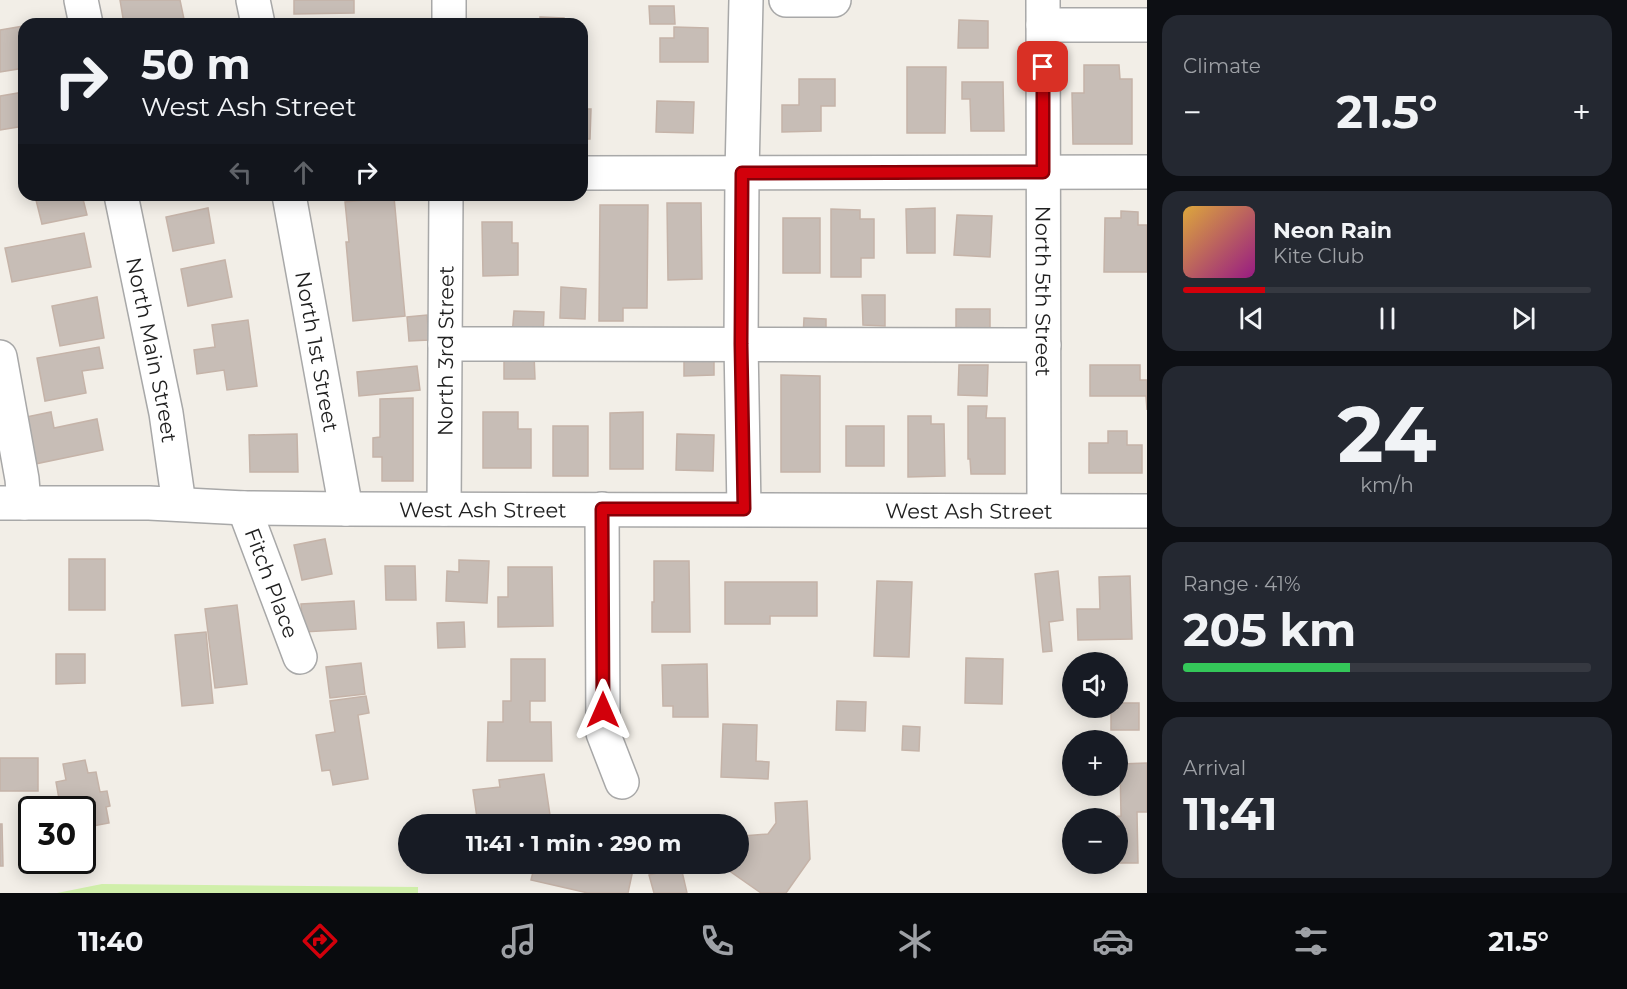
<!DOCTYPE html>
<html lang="en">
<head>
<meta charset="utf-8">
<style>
  body { margin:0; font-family:Montserrat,sans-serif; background:#242831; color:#f1f3f6; height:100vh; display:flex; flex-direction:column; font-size:22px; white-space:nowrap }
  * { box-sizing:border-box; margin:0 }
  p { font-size:20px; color:#9ea1a6 }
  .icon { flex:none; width:33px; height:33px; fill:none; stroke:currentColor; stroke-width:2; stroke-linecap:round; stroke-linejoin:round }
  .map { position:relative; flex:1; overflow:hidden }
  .details { display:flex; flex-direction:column; gap:15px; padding:15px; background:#0d0f14; width:480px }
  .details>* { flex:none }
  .banner { position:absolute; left:18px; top:18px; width:570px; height:183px; border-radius:18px; box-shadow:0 3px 15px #0003; background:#171b24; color:#f1f3f6; overflow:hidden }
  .controls { position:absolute; left:1062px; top:652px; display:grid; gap:12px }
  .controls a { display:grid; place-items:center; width:66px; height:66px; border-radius:50%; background:#171b24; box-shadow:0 3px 15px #0003; font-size:30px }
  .speed { position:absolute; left:18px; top:796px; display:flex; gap:12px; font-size:30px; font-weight:700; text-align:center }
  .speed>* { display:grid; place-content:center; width:78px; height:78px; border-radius:50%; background:#171b24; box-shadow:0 3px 15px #0003; line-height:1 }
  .speed .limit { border:3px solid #111; border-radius:9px; background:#fff; color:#111 }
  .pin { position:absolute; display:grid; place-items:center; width:51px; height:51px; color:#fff; margin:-26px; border-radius:12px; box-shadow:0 3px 9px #0006 }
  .me { position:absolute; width:66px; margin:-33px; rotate:0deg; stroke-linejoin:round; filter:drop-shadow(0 0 4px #0008) }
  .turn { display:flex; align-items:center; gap:21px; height:126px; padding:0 24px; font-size:27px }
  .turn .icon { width:78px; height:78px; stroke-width:2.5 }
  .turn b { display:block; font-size:42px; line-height:51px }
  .lanes { display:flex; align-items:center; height:57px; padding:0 24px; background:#0003; justify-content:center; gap:30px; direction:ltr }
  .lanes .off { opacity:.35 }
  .big { font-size:45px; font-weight:700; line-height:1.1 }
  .details .card { flex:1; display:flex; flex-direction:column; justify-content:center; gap:9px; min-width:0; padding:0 21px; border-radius:18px; background:#242831 }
  .details .dial { align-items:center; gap:0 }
  .dial b { font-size:78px; line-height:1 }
  .song { display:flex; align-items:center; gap:18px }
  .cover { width:72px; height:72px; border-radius:9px; background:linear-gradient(135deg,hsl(40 70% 55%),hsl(310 70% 35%)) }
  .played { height:6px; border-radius:3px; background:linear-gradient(90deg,#d2000b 20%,#363941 20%) }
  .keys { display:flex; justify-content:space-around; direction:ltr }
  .heat { display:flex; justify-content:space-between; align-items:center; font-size:33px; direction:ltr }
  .charge { height:9px; border-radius:4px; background:linear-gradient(90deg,#34c759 41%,#363941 0) }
  .trip { position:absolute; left:398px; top:814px; width:351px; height:60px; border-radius:30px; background:#171b24; box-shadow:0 3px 15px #0003; font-weight:700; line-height:60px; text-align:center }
  .tab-bar { display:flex; height:96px; justify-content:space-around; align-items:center; background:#090b0e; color:#9ea1a6 }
  .tab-bar .icon { width:42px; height:42px }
  .tab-bar .active { color:#d2000b }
  .tab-bar b { font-size:27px; color:#f1f3f6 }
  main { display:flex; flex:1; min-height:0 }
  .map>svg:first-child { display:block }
</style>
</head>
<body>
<main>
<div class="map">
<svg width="1147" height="893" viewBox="0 0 1147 893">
  <rect width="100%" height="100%" fill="#f2eee7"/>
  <path fill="#d0efaa" d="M102 884 418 887V893H57Z"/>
  <path fill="#c7bdb6" stroke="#c5b3a8" stroke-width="1.5" d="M120 0H180L185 24H124Z
    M294 0H354V13L294 14Z
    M649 6H674L675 24H650Z
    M540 17 564 18V24H508V20H540Z
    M959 20 988 21V48H958Z
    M24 26V68L0 72V30Z
    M674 27 708 28V62H660V38H674Z
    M1084 65H1119L1120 79H1132V144H1073L1072 93H1084Z
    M907 67H946L945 133H907Z
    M799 79H835V106H821V131L782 132V105H799Z
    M962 82H1003L1004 131H971L970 99H962Z
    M24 92V126L0 130V96Z
    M657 101 694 102 693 133 656 132Z
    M582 109H591L590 139H582Z
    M82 195 87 215 42 224 35 196Z
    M394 197 405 316 353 321 346 242H349L345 202Z
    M667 203H701L702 279 668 280Z
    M600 205H648L647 308H623V321H599Z
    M208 208 214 243 173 251 166 217Z
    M935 208V253H907L906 209Z
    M831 209 860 210V219H874V258H861V277H831Z
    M1121 211 1138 212V225H1147V272H1104L1105 218H1121Z
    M957 215 992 216 990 257 954 255Z
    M783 218H820V273H783Z
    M482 222H512V243H518V275L483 276Z
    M84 233 91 267 12 282 5 248Z
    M225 260 232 297 188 306 181 269Z
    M561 287 586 289 585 319 560 318Z
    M862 295H885V326L863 325Z
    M97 297 104 338 60 346 52 306Z
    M956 309H990V335L956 336Z
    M514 311 544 312 543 337 512 336Z
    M427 315 429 340 409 341 407 317Z
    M804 318 826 319V338L803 337Z
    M248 320 257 386 227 390 224 370 197 374 194 350 215 347 212 325Z
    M99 347 103 368 82 371 86 393 45 401 37 358Z
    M504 354H534L535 379H504Z
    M684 354H714V375L684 376Z
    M959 365H988L987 396 958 395Z
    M1090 365H1140V380H1147V410L1146 396H1090Z
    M417 366 420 390 359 396 357 372Z
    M781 375 820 376V472H781Z
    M413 398V481H382V457H373V438L380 437V399Z
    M968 406H987L986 418H1005V474H971L970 459H968Z
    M51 412 54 428 97 419 103 450 35 464 26 417Z
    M483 412H518V429H531V468H483Z
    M643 412V469H610V413Z
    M908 416H931V424H944L945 476 908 477Z
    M553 426H588V476H553Z
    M846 426H884V466H846Z
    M1108 431H1127V445H1142V473H1089V443H1108Z
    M297 434 298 472H250L249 435Z
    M677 434 714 435 713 471 676 470Z
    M325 539 332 574 302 580 294 545Z
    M69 559H105V610H69Z
    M459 560 489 561 487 603 446 601 447 571 459 572Z
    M654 561H689L690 632H652V602H654Z
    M385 566H415L416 600H386Z
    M508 567H552L553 626 498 627V597H508Z
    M1058 571 1063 620 1049 622 1052 651 1043 652 1035 574Z
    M1130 576 1132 639 1078 640 1077 609H1100L1099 577Z
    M877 581 912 582 909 657 874 656Z
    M725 582H817V616H770V624H725Z
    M354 601 356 629 303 632 301 604Z
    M237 605 247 684 215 688 205 609Z
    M464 622 465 647 438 648 437 623Z
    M206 632 213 703 182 706 175 635Z
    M56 654H85V683L56 684Z
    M966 658 1003 659 1002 704 965 703Z
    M511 659H545V701H530V722H551L552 761H487L488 722H503V701H511Z
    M361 663 365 694 330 698 326 667Z
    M707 664 708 717H673V706H663L662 665Z
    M366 696 369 713 358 715 368 779 333 785 330 770 322 771 316 735 335 732 330 701Z
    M837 701 866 702 865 731 836 730Z
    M1118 703H1139V730H1111V708H1118Z
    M723 724 757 725 756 761 769 762 768 779 721 777Z
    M903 726 920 727 919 751 902 750Z
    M0 758H38V791H0Z
    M85 760 88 773 96 772 100 792 107 791 110 806 106 807 109 823 82 828V810H61L56 782 66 780 63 764Z
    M1147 763V812H1137L1138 863H1118V819H1106V817L1121 816 1120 764Z
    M544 774 551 822 526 825H478L473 790 500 787 499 780Z
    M807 801 810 859 786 893H761L731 872 736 864H738V844L743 836 768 834 776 823 775 803Z
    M0 824H2L3 866H0Z
    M535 864H630L634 865 628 893H588L531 880Z
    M681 867 687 893H654L649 875Z"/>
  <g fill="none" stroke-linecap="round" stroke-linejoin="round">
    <g stroke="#a8a8a8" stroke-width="36">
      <g id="minor">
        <path d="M81 0 86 24"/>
        <path d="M253 0 258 24"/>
        <path d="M786 0H834"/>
        <path id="s1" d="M1043 0 1044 510"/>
        <path d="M449 24V0"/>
        <path d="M1043 25H1147"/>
        <path d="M582 173 1147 172"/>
        <path id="s2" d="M121 195 166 413 179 504"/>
        <path id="s3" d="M289 195 346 509"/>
        <path d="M445 344 1044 345"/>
        <path d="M0 357 22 479 24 503"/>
        <path id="s4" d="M0 503H149L244 508 346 509 1147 511"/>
        <path id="s5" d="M244 508 300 657"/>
        <path id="s6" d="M444 509 446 195"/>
        <path d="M602 509 603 733 622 782"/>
        <path d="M744 509 741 344 742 173 746 0"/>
      </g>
    </g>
    <use href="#minor" stroke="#fff" stroke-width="33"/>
  </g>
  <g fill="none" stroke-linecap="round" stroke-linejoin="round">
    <g stroke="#880007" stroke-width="15">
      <path id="route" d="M603 710 602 509H744L741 344 742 173 1043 172V67"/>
    </g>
    <use href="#route" stroke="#d2000b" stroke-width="10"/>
  </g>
  <g text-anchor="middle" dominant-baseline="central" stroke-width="6" stroke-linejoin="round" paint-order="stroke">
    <g font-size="21" fill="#212121" stroke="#fff">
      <text stroke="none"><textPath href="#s1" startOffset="291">North 5th Street</textPath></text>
      <text stroke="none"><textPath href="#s2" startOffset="158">North Main Street</textPath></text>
      <text stroke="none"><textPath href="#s3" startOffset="159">North 1st Street</textPath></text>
      <text stroke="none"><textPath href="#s6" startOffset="158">North 3rd Street</textPath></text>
      <text stroke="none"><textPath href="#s4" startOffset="483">West Ash Street</textPath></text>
      <text stroke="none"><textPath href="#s4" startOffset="969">West Ash Street</textPath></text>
      <text stroke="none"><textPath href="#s5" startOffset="80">Fitch Place</textPath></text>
    </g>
  </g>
</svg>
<div class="controls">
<a><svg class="icon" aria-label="sound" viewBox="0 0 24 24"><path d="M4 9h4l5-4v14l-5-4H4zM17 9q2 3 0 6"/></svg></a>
<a>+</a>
<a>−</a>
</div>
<div class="speed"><div class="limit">30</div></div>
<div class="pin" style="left:1043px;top:67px;background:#d93025"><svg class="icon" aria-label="arrive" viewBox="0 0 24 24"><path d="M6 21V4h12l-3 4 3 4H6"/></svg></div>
<svg class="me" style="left:603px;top:710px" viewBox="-20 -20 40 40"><path d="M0-17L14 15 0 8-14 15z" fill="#d2000b" stroke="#fff" stroke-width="4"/></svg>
<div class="trip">11:41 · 1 min · 290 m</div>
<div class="banner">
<div class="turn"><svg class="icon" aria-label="right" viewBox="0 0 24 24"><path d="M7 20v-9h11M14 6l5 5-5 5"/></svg><div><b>50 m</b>West Ash Street</div></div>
<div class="lanes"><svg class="icon off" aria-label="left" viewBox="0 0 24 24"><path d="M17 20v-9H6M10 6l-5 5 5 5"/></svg><svg class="icon off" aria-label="ahead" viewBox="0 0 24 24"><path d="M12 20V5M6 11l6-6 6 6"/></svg><svg class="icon" aria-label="right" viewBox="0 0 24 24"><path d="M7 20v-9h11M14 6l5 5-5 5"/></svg></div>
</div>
</div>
<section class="details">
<div class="card"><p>Climate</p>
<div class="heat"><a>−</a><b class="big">21.5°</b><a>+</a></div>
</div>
<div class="card">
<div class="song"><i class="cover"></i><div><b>Neon Rain</b><p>Kite Club</p></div></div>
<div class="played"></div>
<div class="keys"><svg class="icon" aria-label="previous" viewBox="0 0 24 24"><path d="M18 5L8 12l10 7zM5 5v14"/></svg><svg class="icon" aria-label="pause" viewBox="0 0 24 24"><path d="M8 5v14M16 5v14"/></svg><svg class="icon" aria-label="next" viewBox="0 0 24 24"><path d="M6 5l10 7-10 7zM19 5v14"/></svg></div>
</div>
<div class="card dial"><b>24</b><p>km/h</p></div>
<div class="card"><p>Range · 41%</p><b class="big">205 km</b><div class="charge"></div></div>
<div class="card"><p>Arrival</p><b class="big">11:41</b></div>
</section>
</main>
<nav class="tab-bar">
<b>11:40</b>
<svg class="icon active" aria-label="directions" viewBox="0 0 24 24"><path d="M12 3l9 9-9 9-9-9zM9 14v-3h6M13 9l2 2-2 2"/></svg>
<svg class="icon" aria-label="music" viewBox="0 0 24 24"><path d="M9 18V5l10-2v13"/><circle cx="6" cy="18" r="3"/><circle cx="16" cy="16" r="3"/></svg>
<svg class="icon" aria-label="phone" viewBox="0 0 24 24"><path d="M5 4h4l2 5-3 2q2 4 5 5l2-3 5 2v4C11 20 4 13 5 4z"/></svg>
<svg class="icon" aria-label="climate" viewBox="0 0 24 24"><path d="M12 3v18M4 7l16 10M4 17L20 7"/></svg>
<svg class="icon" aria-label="car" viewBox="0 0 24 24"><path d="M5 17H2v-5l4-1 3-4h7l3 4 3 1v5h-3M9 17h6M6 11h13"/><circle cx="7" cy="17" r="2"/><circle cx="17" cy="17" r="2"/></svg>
<svg class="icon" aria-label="filters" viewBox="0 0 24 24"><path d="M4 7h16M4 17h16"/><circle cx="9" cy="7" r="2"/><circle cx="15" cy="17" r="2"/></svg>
<b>21.5°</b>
</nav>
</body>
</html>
